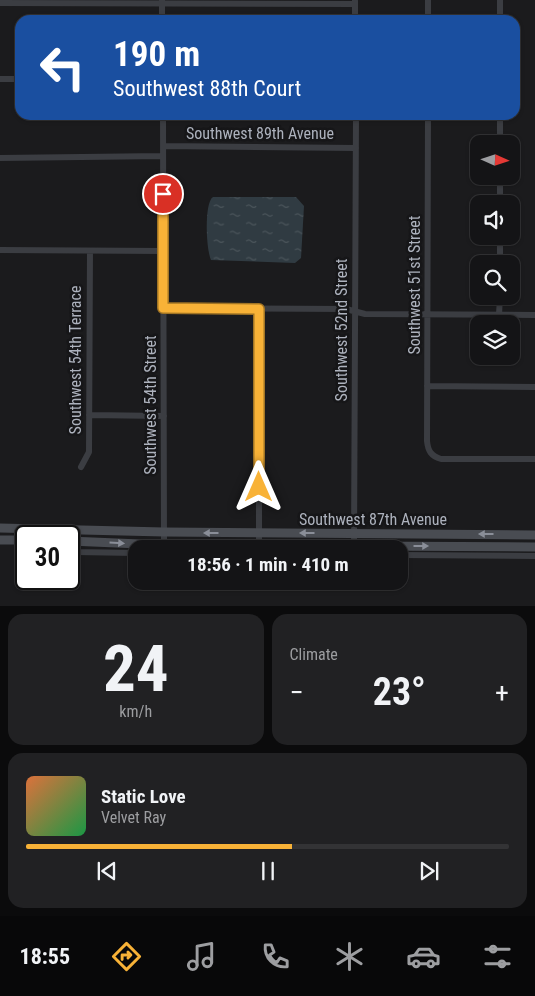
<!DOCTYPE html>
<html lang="en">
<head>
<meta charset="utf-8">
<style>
  body { margin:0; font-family:"Roboto Condensed",sans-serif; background:#212123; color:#f1f3f6; height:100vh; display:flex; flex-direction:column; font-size:19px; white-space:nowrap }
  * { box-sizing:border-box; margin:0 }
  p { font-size:16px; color:#9d9ea1 }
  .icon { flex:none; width:28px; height:28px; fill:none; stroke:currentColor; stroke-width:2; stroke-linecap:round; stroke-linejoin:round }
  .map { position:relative; height:606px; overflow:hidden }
  .details { display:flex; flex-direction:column; gap:8px; padding:8px; background:#0b0b0c; flex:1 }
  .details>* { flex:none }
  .top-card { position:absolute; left:15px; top:15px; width:505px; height:105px; border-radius:15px; box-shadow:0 1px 4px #0004,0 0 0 1px #333335; background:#1a4fa0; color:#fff; overflow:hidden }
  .needle { width:32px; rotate:93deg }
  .tools { position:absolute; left:470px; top:135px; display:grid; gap:10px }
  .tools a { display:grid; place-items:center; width:50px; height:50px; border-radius:10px; background:#141416; box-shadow:0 1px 4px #0004,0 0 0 1px #333335; font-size:25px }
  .speed { position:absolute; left:15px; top:525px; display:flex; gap:10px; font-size:25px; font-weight:700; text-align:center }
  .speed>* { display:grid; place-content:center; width:65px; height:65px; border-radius:50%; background:#141416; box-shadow:0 1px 4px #0004,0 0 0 1px #333335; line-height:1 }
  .speed .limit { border:2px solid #111; border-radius:8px; background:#fff; color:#111 }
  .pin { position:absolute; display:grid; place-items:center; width:42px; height:42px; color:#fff; margin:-21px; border:2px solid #fff; border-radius:50%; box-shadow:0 1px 5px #0007 }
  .me { position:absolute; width:55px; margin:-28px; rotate:0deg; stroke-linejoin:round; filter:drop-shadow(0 0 4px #0008) }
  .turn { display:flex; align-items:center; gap:18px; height:105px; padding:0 15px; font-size:22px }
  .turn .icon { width:65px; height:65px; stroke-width:2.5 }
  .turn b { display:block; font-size:35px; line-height:42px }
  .big { font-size:38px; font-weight:700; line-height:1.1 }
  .details .tile { flex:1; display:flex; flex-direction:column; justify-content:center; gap:8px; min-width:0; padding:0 18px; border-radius:15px; background:#212123 }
  .details .dial { align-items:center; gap:0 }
  .dial b { font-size:65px; line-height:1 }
  .song { display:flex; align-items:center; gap:15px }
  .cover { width:60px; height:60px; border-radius:8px; background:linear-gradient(135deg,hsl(20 70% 55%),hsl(140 70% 35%)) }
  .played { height:5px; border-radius:2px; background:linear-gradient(90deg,#f8b237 55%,#333335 55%) }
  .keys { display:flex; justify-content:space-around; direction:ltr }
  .heat { display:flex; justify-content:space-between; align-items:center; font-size:28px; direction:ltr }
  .details .tiles { flex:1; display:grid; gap:8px; grid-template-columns:1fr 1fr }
  .tile:last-child { grid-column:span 2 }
  .trip { position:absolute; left:128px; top:540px; width:280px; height:50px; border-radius:15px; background:#141416; box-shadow:0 1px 4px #0004,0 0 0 1px #333335; font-weight:700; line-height:50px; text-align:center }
  .tab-bar { display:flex; height:80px; justify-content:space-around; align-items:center; background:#080809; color:#9d9ea1 }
  .tab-bar .icon { width:35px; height:35px }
  .tab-bar .on { color:#f8b237 }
  .tab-bar b { font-size:22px; color:#f1f3f6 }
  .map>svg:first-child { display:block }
</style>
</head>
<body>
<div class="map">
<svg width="535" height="606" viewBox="0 0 535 606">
  <defs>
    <pattern id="water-ripples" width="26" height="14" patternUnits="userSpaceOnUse" patternTransform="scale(1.25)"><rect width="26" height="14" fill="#303b42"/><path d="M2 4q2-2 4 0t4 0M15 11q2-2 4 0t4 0" fill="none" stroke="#4b555b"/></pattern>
  </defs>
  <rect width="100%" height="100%" fill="#1b1b1d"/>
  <path fill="url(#water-ripples)" d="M213 197H296L304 206 301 258 295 263 211 260C206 249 204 203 213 197Z"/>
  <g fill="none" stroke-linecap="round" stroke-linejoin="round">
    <path stroke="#3b3d42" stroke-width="6" d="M162 0V20
      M500 0V20
      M355 1V20
      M0 3 355 4
      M428 20V0
      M0 79H20
      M163 115 164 545
      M428 115 427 441C428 451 431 456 441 459H535
      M500 144V115
      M163 146 356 148
      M0 158 163 156
      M500 204V176
      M500 236V264
      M0 250 164 251
      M163 308 346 309 365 314 535 315
      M499 315 500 296
      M427 386 535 387
      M89 415 164 416
      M81 467 89 452 90 251
      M70 541 76 552 136 553
      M259 545V309
      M354 546 356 115
      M399 555 535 556"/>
    <path stroke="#494c52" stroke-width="9" d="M0 528 164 532 535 535
      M0 540H26
      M69 541 164 545 535 547"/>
  </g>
  <defs><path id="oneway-solid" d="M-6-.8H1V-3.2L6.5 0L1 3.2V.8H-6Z" transform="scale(1.25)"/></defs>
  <g fill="#8a8e98">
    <use href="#oneway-solid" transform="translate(211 533) rotate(-180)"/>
    <use href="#oneway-solid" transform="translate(307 533) rotate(-180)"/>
    <use href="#oneway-solid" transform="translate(486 534) rotate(-180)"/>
    <use href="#oneway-solid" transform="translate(117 543) rotate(3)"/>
    <use href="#oneway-solid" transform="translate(421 546)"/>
  </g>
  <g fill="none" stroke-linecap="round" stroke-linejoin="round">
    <g stroke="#a17424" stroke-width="12">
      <path id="route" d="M163 194V308L259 309V487"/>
    </g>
    <use href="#route" stroke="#f8b237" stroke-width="9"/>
  </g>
  <g text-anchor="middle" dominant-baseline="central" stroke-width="5" stroke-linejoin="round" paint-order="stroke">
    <g font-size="16" fill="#adb2bd" stroke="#161618">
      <text x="260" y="133">Southwest 89th Avenue</text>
      <text transform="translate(414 285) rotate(-90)">Southwest 51st Street</text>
      <text transform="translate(341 330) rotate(-90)">Southwest 52nd Street</text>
      <text transform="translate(75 360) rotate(-90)">Southwest 54th Terrace</text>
      <text transform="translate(150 405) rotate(-90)">Southwest 54th Street</text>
      <text x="373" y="519">Southwest 87th Avenue</text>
    </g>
  </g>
</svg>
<div class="tools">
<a><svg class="needle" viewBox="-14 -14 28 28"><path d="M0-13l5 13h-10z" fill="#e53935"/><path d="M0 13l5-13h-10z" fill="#9d9ea1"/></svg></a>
<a><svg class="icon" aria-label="sound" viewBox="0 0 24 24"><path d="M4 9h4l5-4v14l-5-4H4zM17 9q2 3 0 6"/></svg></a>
<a><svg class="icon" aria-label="search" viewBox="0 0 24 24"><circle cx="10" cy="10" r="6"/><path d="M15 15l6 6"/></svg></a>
<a><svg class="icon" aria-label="layers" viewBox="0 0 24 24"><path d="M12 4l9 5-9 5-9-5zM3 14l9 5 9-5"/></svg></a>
</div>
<div class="speed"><div class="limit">30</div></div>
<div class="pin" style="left:163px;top:194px;background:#d93025"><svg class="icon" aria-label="arrive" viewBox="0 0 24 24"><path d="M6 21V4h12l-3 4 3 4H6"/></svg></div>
<svg class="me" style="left:259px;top:487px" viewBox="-20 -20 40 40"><path d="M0-17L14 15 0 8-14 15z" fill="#f8b237" stroke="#fff" stroke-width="4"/></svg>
<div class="trip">18:56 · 1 min · 410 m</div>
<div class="top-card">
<div class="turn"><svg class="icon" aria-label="left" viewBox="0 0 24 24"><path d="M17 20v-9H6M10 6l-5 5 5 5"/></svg><div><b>190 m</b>Southwest 88th Court</div></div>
</div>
</div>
<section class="details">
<div class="tiles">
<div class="tile dial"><b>24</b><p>km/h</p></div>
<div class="tile"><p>Climate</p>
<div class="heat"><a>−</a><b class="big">23°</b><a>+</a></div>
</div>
<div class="tile">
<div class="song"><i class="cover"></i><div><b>Static Love</b><p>Velvet Ray</p></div></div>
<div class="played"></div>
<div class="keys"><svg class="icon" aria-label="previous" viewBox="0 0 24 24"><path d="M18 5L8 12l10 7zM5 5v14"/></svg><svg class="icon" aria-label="pause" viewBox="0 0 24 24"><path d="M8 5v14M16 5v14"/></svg><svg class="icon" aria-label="next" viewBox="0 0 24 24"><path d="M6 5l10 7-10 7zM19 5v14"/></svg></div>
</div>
</div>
</section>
<nav class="tab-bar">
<b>18:55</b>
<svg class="icon on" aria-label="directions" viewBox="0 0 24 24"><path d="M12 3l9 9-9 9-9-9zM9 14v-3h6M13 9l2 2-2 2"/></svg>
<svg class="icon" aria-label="music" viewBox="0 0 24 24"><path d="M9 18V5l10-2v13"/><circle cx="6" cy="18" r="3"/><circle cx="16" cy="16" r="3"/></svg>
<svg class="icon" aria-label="phone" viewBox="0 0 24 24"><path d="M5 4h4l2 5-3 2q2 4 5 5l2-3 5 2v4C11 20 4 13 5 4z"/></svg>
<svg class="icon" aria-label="climate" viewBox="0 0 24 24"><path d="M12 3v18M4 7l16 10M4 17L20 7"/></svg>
<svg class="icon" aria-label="car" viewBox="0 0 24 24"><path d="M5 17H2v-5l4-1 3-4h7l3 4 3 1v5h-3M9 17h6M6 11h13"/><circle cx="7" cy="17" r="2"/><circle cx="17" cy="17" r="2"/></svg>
<svg class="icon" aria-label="filters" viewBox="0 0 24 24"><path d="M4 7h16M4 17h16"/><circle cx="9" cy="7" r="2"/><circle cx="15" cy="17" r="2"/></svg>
</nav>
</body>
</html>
